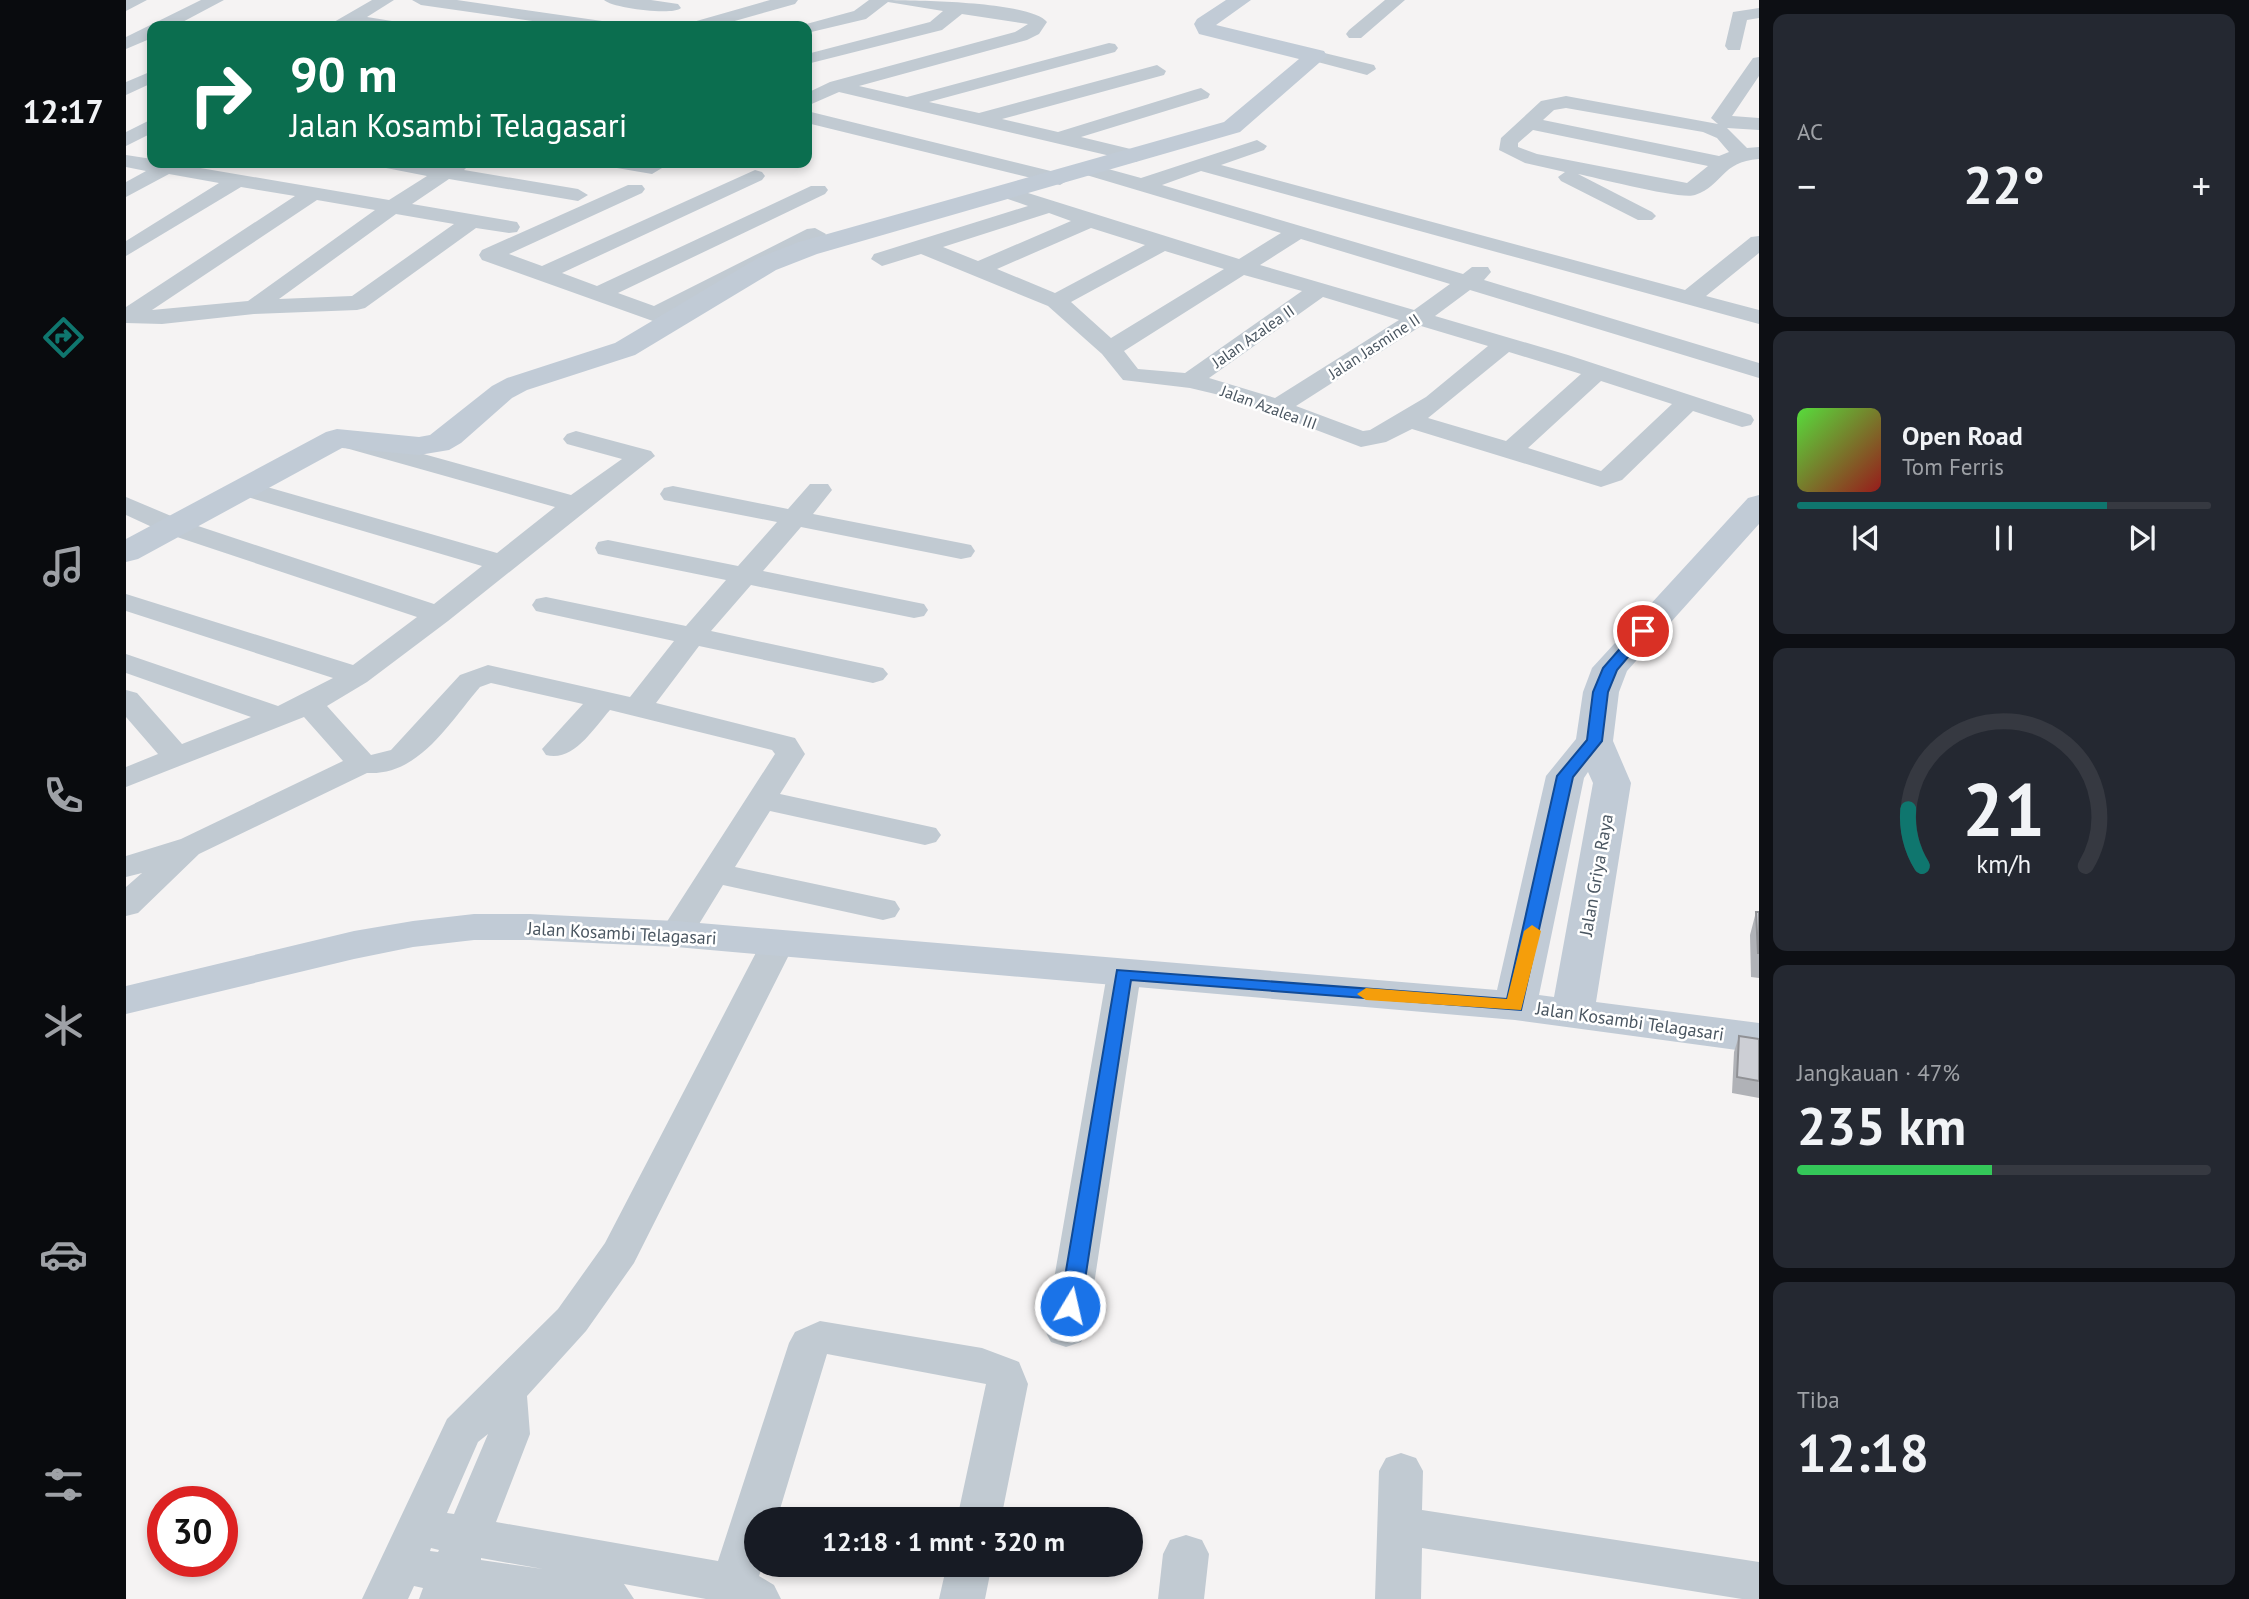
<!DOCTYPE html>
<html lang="id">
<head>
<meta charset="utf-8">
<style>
  body { margin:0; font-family:"PT Sans",sans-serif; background:#242831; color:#f1f3f6; height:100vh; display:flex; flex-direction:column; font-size:26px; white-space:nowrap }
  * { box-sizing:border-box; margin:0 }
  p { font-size:23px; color:#9ea1a6 }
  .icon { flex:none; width:38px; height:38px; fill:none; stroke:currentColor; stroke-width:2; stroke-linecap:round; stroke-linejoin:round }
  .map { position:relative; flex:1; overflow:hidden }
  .drawer { display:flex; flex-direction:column; gap:14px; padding:14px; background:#0d0f14; width:490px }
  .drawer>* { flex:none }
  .top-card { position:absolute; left:21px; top:21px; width:665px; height:147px; border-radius:14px; box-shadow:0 4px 10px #0003; background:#0b6e4f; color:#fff; overflow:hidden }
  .speed { position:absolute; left:21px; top:1486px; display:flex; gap:14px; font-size:35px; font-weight:700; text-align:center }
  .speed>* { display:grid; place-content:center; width:91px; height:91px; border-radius:50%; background:#171b24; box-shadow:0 4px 10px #0003; line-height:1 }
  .speed .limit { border:10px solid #d22; background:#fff; color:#111 }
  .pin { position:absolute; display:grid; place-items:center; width:60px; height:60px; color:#fff; margin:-30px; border:4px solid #fff; border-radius:50%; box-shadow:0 2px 7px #0007 }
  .me { position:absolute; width:77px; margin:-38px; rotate:9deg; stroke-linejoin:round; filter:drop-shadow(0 0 5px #0008) }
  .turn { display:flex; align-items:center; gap:24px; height:147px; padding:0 28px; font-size:32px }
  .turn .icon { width:91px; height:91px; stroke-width:2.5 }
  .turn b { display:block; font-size:49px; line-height:60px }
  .big { font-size:52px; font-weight:700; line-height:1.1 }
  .drawer .tile { flex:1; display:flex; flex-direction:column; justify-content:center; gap:10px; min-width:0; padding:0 24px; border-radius:14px; background:#242831 }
  .drawer .dial { align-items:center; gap:0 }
  .dial svg { height:182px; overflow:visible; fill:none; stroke:#363941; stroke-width:7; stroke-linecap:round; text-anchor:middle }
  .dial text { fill:#f1f3f6; stroke:none }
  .song { display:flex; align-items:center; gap:21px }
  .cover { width:84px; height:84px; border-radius:10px; background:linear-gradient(135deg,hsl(110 70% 55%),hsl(0 70% 35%)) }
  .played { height:7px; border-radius:4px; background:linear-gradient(90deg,#0f766e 75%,#363941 75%) }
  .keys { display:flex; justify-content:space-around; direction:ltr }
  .heat { display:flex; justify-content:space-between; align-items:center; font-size:38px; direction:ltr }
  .charge { height:10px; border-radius:5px; background:linear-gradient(90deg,#34c759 47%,#363941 0) }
  .trip { position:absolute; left:618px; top:1507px; width:399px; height:70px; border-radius:35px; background:#171b24; box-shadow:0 4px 10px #0003; font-weight:700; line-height:70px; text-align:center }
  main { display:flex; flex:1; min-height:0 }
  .tabs { display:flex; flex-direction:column; width:126px; justify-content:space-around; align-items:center; background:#090b0e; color:#9ea1a6 }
  .tabs .icon { width:49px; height:49px }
  .tabs .on { color:#0f766e }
  .tabs b { font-size:32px; color:#f1f3f6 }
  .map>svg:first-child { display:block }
</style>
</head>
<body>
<main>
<nav class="tabs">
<b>12:17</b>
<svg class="icon on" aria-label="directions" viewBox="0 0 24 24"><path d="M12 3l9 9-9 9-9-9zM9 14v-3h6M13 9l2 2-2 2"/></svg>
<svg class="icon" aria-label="music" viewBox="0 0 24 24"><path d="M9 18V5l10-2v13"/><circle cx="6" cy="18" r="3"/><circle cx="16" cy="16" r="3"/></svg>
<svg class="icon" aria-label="phone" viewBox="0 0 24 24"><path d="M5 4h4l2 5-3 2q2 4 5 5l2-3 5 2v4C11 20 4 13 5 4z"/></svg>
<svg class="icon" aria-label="climate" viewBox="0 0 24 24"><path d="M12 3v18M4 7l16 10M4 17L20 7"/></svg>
<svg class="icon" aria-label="car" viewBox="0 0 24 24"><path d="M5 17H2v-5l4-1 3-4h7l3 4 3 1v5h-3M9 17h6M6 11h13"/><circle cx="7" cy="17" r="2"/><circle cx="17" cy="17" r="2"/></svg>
<svg class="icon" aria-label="filters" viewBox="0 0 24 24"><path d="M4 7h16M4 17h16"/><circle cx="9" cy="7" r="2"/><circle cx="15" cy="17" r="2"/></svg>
</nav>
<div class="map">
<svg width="1633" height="1599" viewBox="0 0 1633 1599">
  <rect width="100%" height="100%" fill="#f5f3f3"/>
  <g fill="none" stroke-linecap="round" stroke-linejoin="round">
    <path fill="#c1cad2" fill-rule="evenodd" d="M0 0H21L0 11Z
      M75 0H98L49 26H26V38L0 49V37Z
      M246 0H268L241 17 272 22 275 26H201Z
      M286 0H331L476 21 485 26H441L295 5Z
      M478 0H525L552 4 555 8C547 16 486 8 478 0Z
      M644 0H672L669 4 591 26H564L567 22Z
      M743 0C775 0 903 0 921 22L913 34 901 40 733 86 781 97 983 43 989 44 992 48 989 52 803 102 853 113 1031 65 1040 71 1038 75 876 119 932 132 1068 90 1075 88 1084 94 1082 98 955 137 1017 152 1020 156 1010 162 713 92 681 106V93L704 82 889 32 902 24 836 14 816 30 681 64V54L804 22 817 11 762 2 740 19 681 33V26H673L728 11Z
      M1259 0H1279L1235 38H1223L1220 34 1223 30Z
      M1633 8V18L1621 20 1614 50H1602L1599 46 1607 12Z
      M1190 51 1248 65 1250 69 1241 75 1184 60 1181 56 1184 52Z
      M1633 57V76L1606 116 1633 118V130L1601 128 1621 148 1633 147V159C1594 162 1598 185 1569 195 1555 200 1472 178 1452 174L1526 212 1530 216 1526 220H1512L1435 181 1432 177 1439 172 1399 163 1373 150 1375 138 1415 101 1440 96 1592 124 1585 118 1627 58ZM1440 108 1577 132 1591 138 1603 152 1593 156 1417 120 1428 110ZM1407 130 1582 166 1561 183 1411 154 1392 147V143Z
      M26 71V83L0 95V82Z
      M681 111 941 175 944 179 934 185 681 123Z
      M26 119V133L0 146V132Z
      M1131 140 1141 146 1138 150 1095 165 1559 290 1625 237 1633 236V253L1580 296 1633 310V324L1075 171 1036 185 1337 274 1346 267H1362L1365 272 1358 280 1633 363V378L1344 290 1309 316 1442 355 1625 415 1628 420 1625 425 1616 427 1567 411 1496 480 1475 487 1286 429 1260 442 1235 447 1106 398 1064 388 997 380 976 354 922 306 795 254 756 266 745 259 748 254 902 206 876 197 873 193 883 187 1113 259 1155 233 957 174 954 170 964 164 1015 178ZM923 213 945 221 852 261 817 247ZM965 228 1019 245 929 293 871 269ZM1175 239 1324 284 1288 310 1134 265ZM1039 251 1098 269 985 338 945 302ZM1118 275 1176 291 1059 373 1012 369 998 351ZM1197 297 1273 320 1149 398 1083 378ZM1295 326 1362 346 1300 397 1244 430 1237 431 1170 406ZM1383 352 1455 374 1380 441 1302 418ZM1475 381 1546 404 1475 471 1402 448Z
      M0 155 26 159V163H45L263 200 301 176 255 167 252 163 316 166 322 163H345L338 170 452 189 462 195 452 201 323 179 286 204 391 222 394 227 391 232 383 233 350 228 239 308 231 310 128 314 36 324 0 323V307L169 196 115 187 0 256V241L93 183 43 174 0 197V182L20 171 0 167ZM191 200 249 210 122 301 26 310ZM270 214 328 224 226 296 153 299Z
      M482 163H529L536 168 526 174 485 167Z
      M629 170 636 172 639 176 636 180 436 273 471 286 685 186H699L702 190 699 194 492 293 528 306 681 229 689 228 700 234 697 239 548 313 557 320 554 325H538L356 260 353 255 356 250 502 185H516L519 189 516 193 383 254 416 266Z
      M450 431 525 451 529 456 322 621 241 682 201 706 245 755 265 750 334 675 362 665 504 697 548 641 410 611 406 605 410 599 420 597 560 626 600 580 472 554 469 548 472 542 482 540 612 566 651 522 538 500 534 494 538 488 547 486 662 509 684 484H702L706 490 687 514 835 543 845 545 849 551 845 557 835 559 675 527 637 571 788 602 798 604 802 610 798 616 788 618 625 585 585 631 757 668 762 674 757 680 747 683 573 646 530 703 669 738 679 754 654 794 810 828 815 835 810 842 799 845 644 811 609 867 769 901 774 909 769 917 757 920 597 885 562 942 550 945 538 942 533 934 649 754 646 750 484 710C467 729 448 762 420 755L416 749 457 704 365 683 354 687C323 723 293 776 241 773L73 854 12 913 0 916V887L16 873 0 877V856L55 839 217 761 178 717 0 787V767L32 754 0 717V690L11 693 56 744 125 717 0 673V654L152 706 207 678 0 611V594L227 665 291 617 39 533 0 515V497L57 521 308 604 356 566 108 493 104 488 108 483 117 480 371 553 429 507 209 445 205 440 209 435 218 432 445 495 496 459 441 444 437 439 441 434Z
      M652 932 664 935 669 943 508 1263 460 1331 401 1396 404 1434 370 1522 592 1561 663 1343 669 1332 694 1321 856 1348 893 1362 902 1384 875 1519H831L860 1384 701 1354 651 1519H630V1564H637L633 1576 648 1585 655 1599H580L498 1584 508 1599H293L297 1588 288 1586 282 1599H236L321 1419 432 1309 479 1243 635 943 640 935ZM362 1434 328 1514 321 1513 352 1442ZM305 1548 313 1550 312 1552 304 1551ZM355 1558 417 1569 355 1560Z
      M998 963 1010 966 1015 974 961 1331 955 1342 940 1347 925 1342 919 1331 981 974 986 966Z
      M1275 1453 1290 1458 1297 1471 1296 1510 1633 1562V1599H1616L1296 1548 1295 1599H1249L1253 1471 1260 1458Z
      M1060 1535 1076 1540 1083 1554 1078 1599H1032L1037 1554 1044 1540Z
      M821 1564H866L859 1599H813Z"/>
    <path fill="#c1cbd6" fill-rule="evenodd" d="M1100 0H1125L1090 25 1198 51 1201 56 1114 132 691 254 650 270 509 355 401 390 386 398 335 443 323 450 293 455 216 448 12 559 0 562V539L200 432 211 429 293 437 304 435 366 386 381 378 489 343 632 258 673 242 1098 122 1173 59 1073 34 1068 24 1071 19Z
      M1633 495V524L1501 671 1493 692 1487 741 1505 783 1470 1002 1633 1023V1053L1389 1020 550 947 404 940H348L287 947 228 959 0 1014V986L228 931 287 921 348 914H404L550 921 1371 990 1420 776 1450 739 1457 692 1466 668 1622 498ZM1462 772 1467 783 1428 997 1413 995 1458 778Z"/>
  </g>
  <path fill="#b0b2b7" d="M1630 912H1633V978L1625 977 1624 935Z
    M1613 1036 1633 1039V1098L1606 1093 1608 1052Z"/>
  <path fill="#cdcfd5" stroke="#909195" stroke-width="2" d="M1630 912H1633V953H1632Z
    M1613 1036 1633 1039V1081L1611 1077Z"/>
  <path fill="#1a73e8" stroke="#114b97" stroke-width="2" d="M1517 627 1524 631 1491 670 1482 692 1476 741 1447 777 1395 1010 1005 980 955 1306 952 1311H937L934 1306 991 970 1381 999 1431 776 1461 740 1467 692 1477 668 1512 628Z"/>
  <path fill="#f59e0b" d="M1406 925 1415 931 1395 1010 1240 1000 1231 994 1240 988 1381 999 1398 931Z"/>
  <g text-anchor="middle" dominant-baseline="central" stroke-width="5" stroke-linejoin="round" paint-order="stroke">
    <g font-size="16" fill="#4a5661" stroke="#fff">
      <text transform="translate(1127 336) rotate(-35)">Jalan Azalea II</text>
      <text transform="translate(1248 346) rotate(-33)">Jalan Jasmine II</text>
      <text transform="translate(1143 407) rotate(20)">Jalan Azalea III</text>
    </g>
    <g font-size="18" fill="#4a5661" stroke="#fff">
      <text transform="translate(1470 875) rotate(-80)">Jalan Griya Raya</text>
      <text transform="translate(496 933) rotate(3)">Jalan Kosambi Telagasari</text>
      <text transform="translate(1504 1021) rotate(8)">Jalan Kosambi Telagasari</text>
    </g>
  </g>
</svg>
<div class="speed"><div class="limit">30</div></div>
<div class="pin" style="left:1517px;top:631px;background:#d93025"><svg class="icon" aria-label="arrive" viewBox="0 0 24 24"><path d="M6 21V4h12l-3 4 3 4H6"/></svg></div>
<svg class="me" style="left:944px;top:1306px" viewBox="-20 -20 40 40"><circle r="17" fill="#1a73e8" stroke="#fff" stroke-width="3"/><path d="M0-11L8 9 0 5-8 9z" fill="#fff"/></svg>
<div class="trip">12:18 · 1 mnt · 320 m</div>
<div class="top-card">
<div class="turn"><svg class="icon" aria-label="right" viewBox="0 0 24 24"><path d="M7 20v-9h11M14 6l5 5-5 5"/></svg><div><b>90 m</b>Jalan Kosambi Telagasari</div></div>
</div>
</div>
<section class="drawer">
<div class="tile"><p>AC</p>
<div class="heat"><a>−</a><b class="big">22°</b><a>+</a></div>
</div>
<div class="tile">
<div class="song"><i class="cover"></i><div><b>Open Road</b><p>Tom Ferris</p></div></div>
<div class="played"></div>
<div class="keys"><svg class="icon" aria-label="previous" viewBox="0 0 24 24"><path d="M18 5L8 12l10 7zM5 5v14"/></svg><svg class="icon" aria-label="pause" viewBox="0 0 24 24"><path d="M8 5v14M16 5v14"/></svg><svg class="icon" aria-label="next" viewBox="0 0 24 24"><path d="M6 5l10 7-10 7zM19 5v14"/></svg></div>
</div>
<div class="tile dial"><svg viewBox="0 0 100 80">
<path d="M14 69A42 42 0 1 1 86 69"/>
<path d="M14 69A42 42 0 0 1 8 44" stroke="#0f766e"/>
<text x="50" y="56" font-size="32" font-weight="700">21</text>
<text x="50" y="72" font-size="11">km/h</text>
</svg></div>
<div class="tile"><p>Jangkauan · 47%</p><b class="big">235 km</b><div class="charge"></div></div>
<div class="tile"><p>Tiba</p><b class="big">12:18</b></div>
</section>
</main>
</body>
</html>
